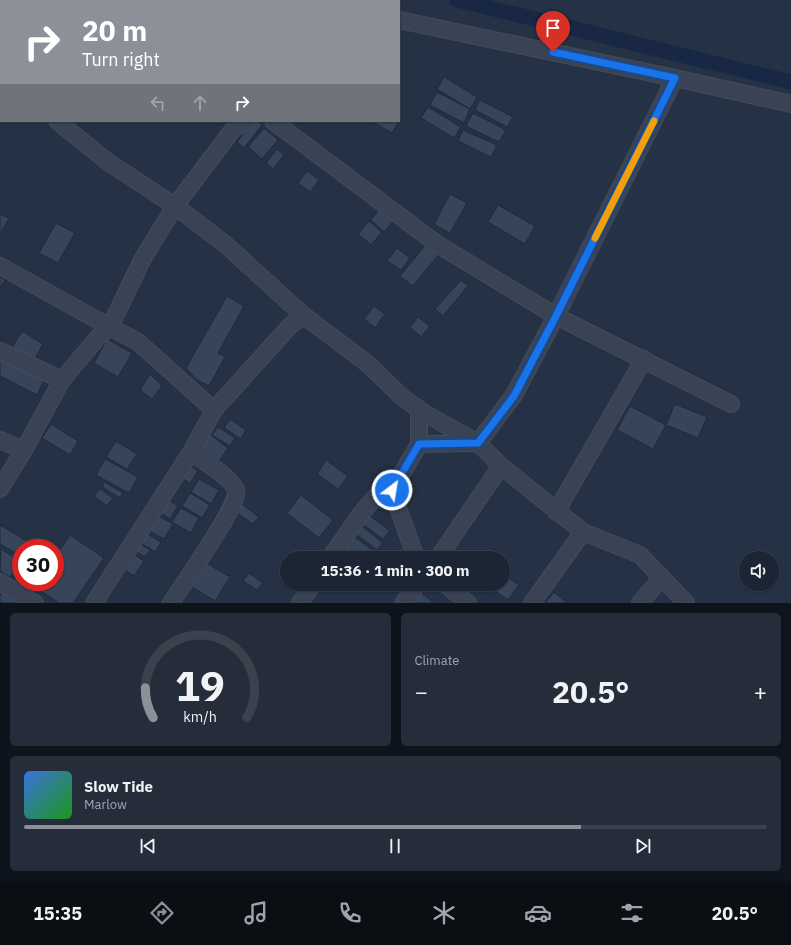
<!DOCTYPE html>
<html lang="en">
<head>
<meta charset="utf-8">
<style>
  body { margin:0; font-family:"IBM Plex Sans",sans-serif; background:#252d3b; color:#f1f3f6; height:100vh; display:flex; flex-direction:column; font-size:15px; white-space:nowrap }
  * { box-sizing:border-box; margin:0 }
  p { font-size:13px; color:#a0a5ac }
  .icon { flex:none; width:22px; height:22px; fill:none; stroke:currentColor; stroke-width:2; stroke-linecap:round; stroke-linejoin:round }
  .map { position:relative; height:603px; overflow:hidden }
  .panel { display:flex; flex-direction:column; gap:10px; padding:10px; background:#0f141c; flex:1 }
  .panel>* { flex:none }
  .banner { position:absolute; left:0px; top:0px; width:400px; height:122px; box-shadow:0 1px 3px #0004,0 0 0 1px #3a424e; background:#8c9099; color:#fff; overflow:hidden }
  .tools { position:absolute; left:739px; top:551px; display:grid; gap:8px }
  .tools a { display:grid; place-items:center; width:40px; height:40px; border-radius:50%; background:#1c2533; box-shadow:0 1px 3px #0004,0 0 0 1px #3a424e; font-size:20px }
  .speed { position:absolute; left:12px; top:539px; display:flex; gap:8px; font-size:20px; font-weight:700; text-align:center }
  .speed>* { display:grid; place-content:center; width:52px; height:52px; border-radius:50%; background:#1c2533; box-shadow:0 1px 3px #0004,0 0 0 1px #3a424e; line-height:1 }
  .speed .limit { border:6px solid #d22; background:#fff; color:#111 }
  .pin { position:absolute; display:grid; place-items:center; width:34px; height:34px; color:#fff; margin:-41px -17px; border-radius:50% 50% 50% 0; rotate:-45deg; box-shadow:0 0 4px #0007 }
  .pin .icon { rotate:45deg }
  .me { position:absolute; width:44px; margin:-22px; rotate:31deg; stroke-linejoin:round; filter:drop-shadow(0 0 3px #0008) }
  .turn { display:flex; align-items:center; gap:14px; height:84px; padding:0 16px; font-size:18px }
  .turn .icon { width:52px; height:52px; stroke-width:2.5 }
  .turn b { display:block; font-size:28px; line-height:34px }
  .lanes { display:flex; align-items:center; height:38px; padding:0 16px; background:#0003; justify-content:center; gap:20px; direction:ltr }
  .lanes .off { opacity:.35 }
  .big { font-size:30px; font-weight:800; line-height:1.1 }
  .panel .widget { flex:1; display:flex; flex-direction:column; justify-content:center; gap:6px; min-width:0; padding:0 14px; border-radius:6px; background:#252d3b }
  .panel .dial { align-items:center; gap:0 }
  .dial svg { height:104px; overflow:visible; fill:none; stroke:#3a424e; stroke-width:7; stroke-linecap:round; text-anchor:middle }
  .dial text { fill:#f1f3f6; stroke:none }
  .song { display:flex; align-items:center; gap:12px }
  .cover { width:48px; height:48px; border-radius:6px; background:linear-gradient(135deg,hsl(220 70% 55%),hsl(120 70% 35%)) }
  .played { height:4px; border-radius:2px; background:linear-gradient(90deg,#8c9099 75%,#3a424e 75%) }
  .keys { display:flex; justify-content:space-around; direction:ltr }
  .heat { display:flex; justify-content:space-between; align-items:center; font-size:22px; direction:ltr }
  .panel .tiles { flex:1; display:grid; gap:10px; grid-template-columns:1fr 1fr }
  .widget:last-child { grid-column:span 2 }
  .trip { position:absolute; left:280px; top:551px; width:230px; height:40px; border-radius:20px; background:#1c2533; box-shadow:0 1px 3px #0004,0 0 0 1px #3a424e; font-weight:800; line-height:40px; text-align:center }
  .dock { display:flex; height:64px; justify-content:space-around; align-items:center; background:#0b0f14; color:#a0a5ac }
  .dock .icon { width:28px; height:28px }
  .dock .active { color:#8c9099 }
  .dock b { font-size:18px; color:#f1f3f6 }
  .map>svg:first-child { display:block }
</style>
</head>
<body>
<div class="map">
<svg width="791" height="603" viewBox="0 0 791 603">
  <rect width="100%" height="100%" fill="#253144"/>
  <g fill="none" stroke-linecap="round" stroke-linejoin="round">
    <path stroke="#172744" stroke-width="15" d="M457 0 791 82"/>
  </g>
  <path fill="#37455a" stroke="#202a3b" d="M444 77 477 97 470 109 437 89Z
    M437 92 470 109 464 123 430 105Z
    M480 100 513 117 507 127 475 110Z
    M428 107 461 127 454 138 421 118Z
    M473 113 506 130 499 142 466 126Z
    M253 121H257L262 125 244 148 237 142Z
    M371 121H399L392 133Z
    M264 128 278 140 262 159 248 147Z
    M463 130 497 145 491 157 458 141Z
    M277 149 284 155 273 169 266 163Z
    M307 171 319 180 310 192 298 183Z
    M450 194 467 203 450 233 434 224Z
    M498 205 535 226 525 244 488 222Z
    M381 207 395 219 384 232 371 220Z
    M0 214 9 218 0 235Z
    M369 221 382 232 371 245 358 234Z
    M56 223 75 233 58 263 39 253Z
    M427 243 440 253 413 286 400 276Z
    M397 248 410 258 401 270 387 261Z
    M0 277 5 280 0 289Z
    M461 280 468 286 443 316 435 309Z
    M227 296 244 306 218 353 225 357 209 386 196 379 186 368Z
    M374 306 385 314 375 328 364 319Z
    M418 317 430 326 421 337 410 327Z
    M22 331 43 344 34 360 12 348Z
    M107 339 132 353 118 377 94 363Z
    M0 357 44 380 37 395 0 376Z
    M150 374 162 386 152 399 140 390Z
    M675 404 707 417 698 438 666 425Z
    M630 406 666 425 653 449 617 430Z
    M230 419 246 430 241 439 224 428Z
    M51 424 78 441 70 455 42 438Z
    M218 427 235 438 230 446 212 435Z
    M208 433 228 448 219 461 199 446Z
    M116 441 137 454 127 469 106 457Z
    M105 459 138 477 129 493 96 475Z
    M326 460 348 476 338 489 317 474Z
    M186 463 198 471 190 483 178 476Z
    M199 479 219 490 211 504 191 492Z
    M104 482 123 493 120 498 102 487Z
    M100 489 113 498 107 506 94 496Z
    M190 493 210 505 202 518 182 506Z
    M301 495 333 520 319 538 287 513Z
    M167 499 178 506 170 519 159 512Z
    M242 504 259 517 253 524 236 512Z
    M181 508 199 518 191 533 172 522Z
    M365 512 390 531 383 539 358 521Z
    M155 514 173 524 164 539 146 529Z
    M358 523 383 543 377 550 352 531Z
    M0 525 30 543 27 548H21V556L0 544Z
    M142 531 161 542 155 552 136 540Z
    M350 534 374 551 368 558H349L338 550Z
    M70 535 104 558 73 603H59L35 587 38 582H55V557Z
    M135 541 150 550 145 557 131 548Z
    M1 549 21 562 10 577 0 571Z
    M132 553 144 561 134 576 122 568Z
    M206 563 230 577 215 601 192 587Z
    M249 573 263 583 257 590 243 581Z
    M503 574 519 585 508 600 486 584H503Z
    M5 589 25 603H0V596Z
    M418 590 434 603H407Z
    M554 592 567 603H545Z"/>
  <g fill="none" stroke-linecap="round" stroke-linejoin="round">
    <g stroke="#434c5d" stroke-width="18">
      <path id="minor" d="M305 0 309 1
        M399 20 675 78 791 104
        M0 65 1 66
        M57 121 108 162 175 206 225 244 303 315 368 364 402 397 424 413 419 417V444
        M273 121 437 244 556 316 731 404
        M0 266 110 327 99 336 62 380 24 450 0 489
        M0 351 62 380
        M214 410 138 342 110 327 142 260 175 206 234 128 248 121
        M424 413 478 443 514 395 556 316 675 78
        M0 440 24 450
        M556 512 644 359
        M330 558 360 515 375 497 392 491
        M416 558 392 491 419 444 478 443 501 466 583 532 640 555 686 603
        M438 558 501 466
        M0 582 35 603
        M445 584 468 603
        M94 603 191 452 214 410 288 328 303 315
        M171 603C181 587 241 503 236 490 231 477 203 461 191 452
        M300 603 313 584
        M403 603 418 584
        M532 603 583 532
        M640 603 662 577"/>
    </g>
    <use href="#minor" stroke="#3a4354" stroke-width="16"/>
  </g>
  <g fill="none" stroke-linecap="round" stroke-linejoin="round">
    <g stroke="#114b97" stroke-width="10">
      <path id="route" d="M392 490 419 444 478 443 514 396 556 316 675 78 553 52"/>
    </g>
    <use href="#route" stroke="#1a73e8" stroke-width="7"/>
    <path stroke="#f59e0b" stroke-width="7" d="M595 238 654 121"/>
  </g>
</svg>
<div class="tools">
<a><svg class="icon" aria-label="sound" viewBox="0 0 24 24"><path d="M4 9h4l5-4v14l-5-4H4zM17 9q2 3 0 6"/></svg></a>
</div>
<div class="speed"><div class="limit">30</div></div>
<div class="pin" style="left:553px;top:52px;background:#d93025"><svg class="icon" aria-label="arrive" viewBox="0 0 24 24"><path d="M6 21V4h12l-3 4 3 4H6"/></svg></div>
<svg class="me" style="left:392px;top:490px" viewBox="-20 -20 40 40"><circle r="17" fill="#1a73e8" stroke="#fff" stroke-width="3"/><path d="M0-11L8 9 0 5-8 9z" fill="#fff"/></svg>
<div class="trip">15:36 · 1 min · 300 m</div>
<div class="banner">
<div class="turn"><svg class="icon" aria-label="right" viewBox="0 0 24 24"><path d="M7 20v-9h11M14 6l5 5-5 5"/></svg><div><b>20 m</b>Turn right</div></div>
<div class="lanes"><svg class="icon off" aria-label="left" viewBox="0 0 24 24"><path d="M17 20v-9H6M10 6l-5 5 5 5"/></svg><svg class="icon off" aria-label="ahead" viewBox="0 0 24 24"><path d="M12 20V5M6 11l6-6 6 6"/></svg><svg class="icon" aria-label="right" viewBox="0 0 24 24"><path d="M7 20v-9h11M14 6l5 5-5 5"/></svg></div>
</div>
</div>
<section class="panel">
<div class="tiles">
<div class="widget dial"><svg viewBox="0 0 100 80">
<path d="M14 69A42 42 0 1 1 86 69"/>
<path d="M14 69A42 42 0 0 1 8 46" stroke="#8c9099"/>
<text x="50" y="56" font-size="32" font-weight="700">19</text>
<text x="50" y="72" font-size="11">km/h</text>
</svg></div>
<div class="widget"><p>Climate</p>
<div class="heat"><a>−</a><b class="big">20.5°</b><a>+</a></div>
</div>
<div class="widget">
<div class="song"><i class="cover"></i><div><b>Slow Tide</b><p>Marlow</p></div></div>
<div class="played"></div>
<div class="keys"><svg class="icon" aria-label="previous" viewBox="0 0 24 24"><path d="M18 5L8 12l10 7zM5 5v14"/></svg><svg class="icon" aria-label="pause" viewBox="0 0 24 24"><path d="M8 5v14M16 5v14"/></svg><svg class="icon" aria-label="next" viewBox="0 0 24 24"><path d="M6 5l10 7-10 7zM19 5v14"/></svg></div>
</div>
</div>
</section>
<nav class="dock">
<b>15:35</b>
<svg class="icon active" aria-label="directions" viewBox="0 0 24 24"><path d="M12 3l9 9-9 9-9-9zM9 14v-3h6M13 9l2 2-2 2"/></svg>
<svg class="icon" aria-label="music" viewBox="0 0 24 24"><path d="M9 18V5l10-2v13"/><circle cx="6" cy="18" r="3"/><circle cx="16" cy="16" r="3"/></svg>
<svg class="icon" aria-label="phone" viewBox="0 0 24 24"><path d="M5 4h4l2 5-3 2q2 4 5 5l2-3 5 2v4C11 20 4 13 5 4z"/></svg>
<svg class="icon" aria-label="climate" viewBox="0 0 24 24"><path d="M12 3v18M4 7l16 10M4 17L20 7"/></svg>
<svg class="icon" aria-label="car" viewBox="0 0 24 24"><path d="M5 17H2v-5l4-1 3-4h7l3 4 3 1v5h-3M9 17h6M6 11h13"/><circle cx="7" cy="17" r="2"/><circle cx="17" cy="17" r="2"/></svg>
<svg class="icon" aria-label="filters" viewBox="0 0 24 24"><path d="M4 7h16M4 17h16"/><circle cx="9" cy="7" r="2"/><circle cx="15" cy="17" r="2"/></svg>
<b>20.5°</b>
</nav>
</body>
</html>
